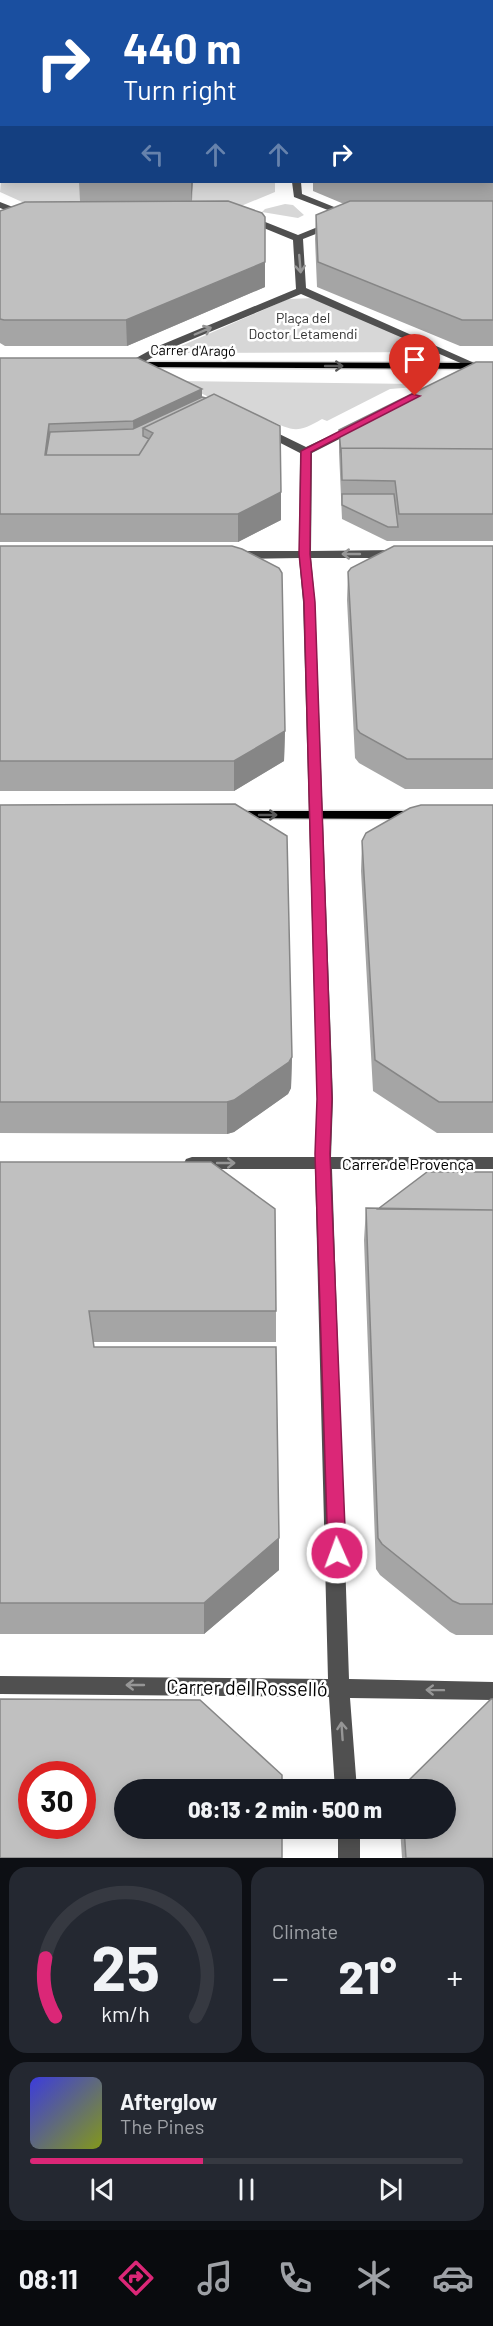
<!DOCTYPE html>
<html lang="en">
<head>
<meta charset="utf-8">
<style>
  body { margin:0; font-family:Barlow,sans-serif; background:#242831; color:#f1f3f6; height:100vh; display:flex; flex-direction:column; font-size:22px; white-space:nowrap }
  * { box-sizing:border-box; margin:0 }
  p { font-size:20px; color:#9ea1a6 }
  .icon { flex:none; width:33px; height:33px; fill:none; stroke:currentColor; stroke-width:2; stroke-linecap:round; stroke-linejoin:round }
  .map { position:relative; height:1858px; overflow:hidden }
  .drawer { display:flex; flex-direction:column; gap:9px; padding:9px; background:#0d0f14; flex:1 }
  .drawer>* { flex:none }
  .banner { position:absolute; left:0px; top:0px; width:494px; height:183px; box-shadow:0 3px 15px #0003; background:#1a4fa0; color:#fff; overflow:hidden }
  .speed { position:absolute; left:18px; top:1761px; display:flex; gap:12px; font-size:30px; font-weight:700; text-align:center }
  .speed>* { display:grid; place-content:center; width:78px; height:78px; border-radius:50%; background:#171b24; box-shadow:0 3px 15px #0003; line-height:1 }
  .speed .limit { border:9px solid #d22; background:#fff; color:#111 }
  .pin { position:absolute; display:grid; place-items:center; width:51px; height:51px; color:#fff; margin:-62px -26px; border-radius:50% 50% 50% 0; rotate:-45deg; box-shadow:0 0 6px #0007 }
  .pin .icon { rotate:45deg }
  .me { position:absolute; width:66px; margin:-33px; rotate:358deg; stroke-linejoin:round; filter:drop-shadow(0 0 4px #0008) }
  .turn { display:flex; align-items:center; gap:21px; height:126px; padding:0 24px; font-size:27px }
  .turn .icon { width:78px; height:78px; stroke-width:2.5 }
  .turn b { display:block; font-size:42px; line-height:51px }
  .lanes { display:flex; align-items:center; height:57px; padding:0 24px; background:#0003; justify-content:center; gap:30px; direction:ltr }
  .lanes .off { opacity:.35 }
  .big { font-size:45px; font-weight:800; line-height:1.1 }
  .drawer .card { flex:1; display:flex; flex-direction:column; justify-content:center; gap:9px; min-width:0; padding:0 21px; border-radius:18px; background:#242831 }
  .drawer .dial { align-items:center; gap:0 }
  .dial svg { height:156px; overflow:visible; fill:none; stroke:#363941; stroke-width:7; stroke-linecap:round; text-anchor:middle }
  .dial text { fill:#f1f3f6; stroke:none }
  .song { display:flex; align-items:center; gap:18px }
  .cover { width:72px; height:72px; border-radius:9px; background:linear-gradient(135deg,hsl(240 70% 55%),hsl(70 70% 35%)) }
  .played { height:6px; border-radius:3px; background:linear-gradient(90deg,#db2777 40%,#363941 40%) }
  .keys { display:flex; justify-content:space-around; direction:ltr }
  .heat { display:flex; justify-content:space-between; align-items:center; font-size:33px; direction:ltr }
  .drawer .tiles { flex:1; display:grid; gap:9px; grid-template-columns:1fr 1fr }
  .card:last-child { grid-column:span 2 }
  .trip { position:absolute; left:114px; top:1779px; width:342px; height:60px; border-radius:30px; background:#171b24; box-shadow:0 3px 15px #0003; font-weight:800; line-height:60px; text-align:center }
  .tab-bar { display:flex; height:96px; justify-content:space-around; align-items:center; background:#090b0e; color:#9ea1a6 }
  .tab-bar .icon { width:42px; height:42px }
  .tab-bar .current { color:#db2777 }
  .tab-bar b { font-size:27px; color:#f1f3f6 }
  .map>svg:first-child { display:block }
</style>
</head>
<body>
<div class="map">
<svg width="493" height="1858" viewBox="0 0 493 1858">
  <rect width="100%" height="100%" fill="#fff"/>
  <path fill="#d7d7d7" d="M1 181 275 182V192L241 206H31L0 192Z
    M285 204 293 205 304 215 298 218 262 212 265 209Z
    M315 298 442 352 165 353 288 299Z
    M176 381 416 384V387L390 389 327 421 322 419C297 434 293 431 267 419L260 422Z"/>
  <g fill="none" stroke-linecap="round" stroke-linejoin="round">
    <g stroke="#dbdbdb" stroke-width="3">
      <path id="major" d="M15 0H23V2H15Z
        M0 68H2L0 78Z
        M132 362 493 363V369L128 367 127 365Z
        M234 811H417L424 815 417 819 229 818 227 815 229 812Z"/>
    </g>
    <path fill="#505050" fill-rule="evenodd" d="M16 0H32L35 2H15Z
      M0 91H2V97H0Z
      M292 182H301L302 194 354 215 346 217 294 197Z
      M0 202 28 213 30 215 25 218 0 208Z
      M244 216H250L298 235 330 222H336V226L303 239 306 288 481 366 476 369 472 368 301 294 164 351 135 367H127V363L156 347 296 289 293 240 244 220Z
      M357 423 363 426 361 428 312 453 311 551 397 550 403 554 397 558H311L315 602 333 1099 331 1157H493V1169H332L349 1679 493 1682V1700L350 1698 357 1790H335L329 1697 0 1694V1676L328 1679 315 1169H192L186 1167 184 1163 186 1159 192 1157H315L317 1099 303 602 299 558 232 559 226 555 232 551H299L300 453 259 432V428H267L306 447Z
      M338 1828H360V1858H338Z"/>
    <use href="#major" fill="#000" fill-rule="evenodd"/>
  </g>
  <path fill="#a5a5a5" d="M156 0H429V2H156Z
    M483 0H493V49L492 45V2H483Z
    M492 50H493V346H460L317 287 315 239 316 215 344 204 313 191V182H492Z
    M79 182H193L192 201 265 287 127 346H5L0 343V211L80 201Z
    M0 358 202 389V397L281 520 238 542H0Z
    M493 362V541H387L342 519 339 452V430Z
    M0 546 285 731 284 761 234 791H0Z
    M493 546V789H405L359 763 355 758 347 600 348 572Z
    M0 805 292 1057 291 1088 288 1094 234 1132 227 1134 0 1133Z
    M493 805V1133H437L373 1091 361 871 362 841Z
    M0 1162 276 1311V1342H93L94 1347 279 1538V1570L204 1634H0Z
    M493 1172V1635H456L450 1632 380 1575 376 1569 364 1240 366 1208 378 1209Z
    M400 1828H446L493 1858H402Z"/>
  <path fill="#868686" d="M191 182H193L191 202Z
    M265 262V287L127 346 126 320Z
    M202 389V408L153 433 143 428 134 448 133 421Z
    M49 424 51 451 49 463 45 455Z
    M281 492V520L238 542V514Z
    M285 731 284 761 234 791V761Z
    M292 1057 291 1088 288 1094 234 1132 227 1134V1102Z
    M279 1538V1570L204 1634V1603Z"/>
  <path fill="#c0c0c0" stroke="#868686" stroke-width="1.5" fill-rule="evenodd" d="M35 0H98V2H34Z
    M156 0H429V2L365 1 366 2H217V1L183 0V2H156Z
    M484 0H493V21L492 17V2H484Z
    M492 50H493V64H492Z
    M492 79H493V181H492Z
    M228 201 262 213 265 217V262L126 320H4L0 319V211L25 202Z
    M350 201H493V320H462L318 262 316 215Z
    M0 358H138L202 389 133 421 49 424 45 455H139L153 433 143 428 214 394 280 426 281 492 238 514H0Z
    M476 362H493V449L341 448V453L339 430Z
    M202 397 206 398 143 428V436L149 439 139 455H46L50 432 133 429Z
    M341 448 493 449V514H399L395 481 342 480Z
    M342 494H394L398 527H388L342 505Z
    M0 546H232L242 549 279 568 282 573 285 731 234 761H0Z
    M394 546H493V759H407L360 733 357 729 348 572 351 568Z
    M235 804 287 836 292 1057 289 1062 234 1100 227 1102H0V805Z
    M421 805H493V1102H439L375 1060 362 841 366 833 410 808Z
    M0 1162H211L275 1209 276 1311H89L94 1347H276L279 1538 204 1603H0Z
    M427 1172H493V1210L378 1209Z
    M366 1208 493 1210V1604H460L453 1601 382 1544 378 1538Z
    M0 1699 200 1700 282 1775V1790H124V1828H282V1858H0ZM32 1774H82V1826H32Z
    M491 1699H493V1858H406L404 1828H446V1790H402V1787Z"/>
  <defs><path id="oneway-shaft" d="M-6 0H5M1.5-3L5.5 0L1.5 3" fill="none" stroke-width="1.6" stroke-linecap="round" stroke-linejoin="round" transform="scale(1.5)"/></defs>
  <g stroke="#969696">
    <use href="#oneway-shaft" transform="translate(300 264) rotate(85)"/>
    <use href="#oneway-shaft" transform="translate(203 331) rotate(-23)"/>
    <use href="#oneway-shaft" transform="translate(351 554) rotate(180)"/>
    <use href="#oneway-shaft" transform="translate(226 1163)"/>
    <use href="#oneway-shaft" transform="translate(135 1685) rotate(180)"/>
    <use href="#oneway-shaft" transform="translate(435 1690) rotate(-179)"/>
    <use href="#oneway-shaft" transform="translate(342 1731) rotate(-94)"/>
  </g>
  <g stroke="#595959">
    <use href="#oneway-shaft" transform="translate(334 366)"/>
    <use href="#oneway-shaft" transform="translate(268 815)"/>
  </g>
  <path fill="#db2777" stroke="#8e194d" stroke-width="1.5" d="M412 394 420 396 311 452 310 554 315 602 332 1099 330 1154 346 1553 343 1559 337 1561 330 1559 328 1553 315 1154 317 1099 304 602 299 554 301 451Z"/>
  <g text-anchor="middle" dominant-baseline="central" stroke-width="5" stroke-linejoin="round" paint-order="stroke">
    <g font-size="14" fill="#2e2e2e" stroke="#fff">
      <text x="303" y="317">Plaça del<tspan x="303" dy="16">Doctor Letamendi</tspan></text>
    </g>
    <g font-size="14" fill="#000" stroke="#fff">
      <text transform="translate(193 350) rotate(1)">Carrer d'Aragó</text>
    </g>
    <g font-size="16" fill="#000" stroke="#fff">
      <text x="408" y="1163">Carrer de Provença</text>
    </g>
    <g font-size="20" fill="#000" stroke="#fff">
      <text transform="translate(247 1687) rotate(1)">Carrer del Rosselló</text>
    </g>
  </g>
</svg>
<div class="speed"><div class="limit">30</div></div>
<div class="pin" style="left:415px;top:396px;background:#d93025"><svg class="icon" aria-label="arrive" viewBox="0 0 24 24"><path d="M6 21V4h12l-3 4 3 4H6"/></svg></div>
<svg class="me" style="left:337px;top:1553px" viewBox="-20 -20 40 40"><circle r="17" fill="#db2777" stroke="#fff" stroke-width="3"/><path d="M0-11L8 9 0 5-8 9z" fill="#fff"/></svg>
<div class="trip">08:13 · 2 min · 500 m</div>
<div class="banner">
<div class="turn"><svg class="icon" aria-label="right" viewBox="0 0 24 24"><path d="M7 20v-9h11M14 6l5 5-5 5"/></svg><div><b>440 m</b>Turn right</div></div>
<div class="lanes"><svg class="icon off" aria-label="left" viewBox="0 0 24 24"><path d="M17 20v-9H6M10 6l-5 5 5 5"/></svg><svg class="icon off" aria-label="ahead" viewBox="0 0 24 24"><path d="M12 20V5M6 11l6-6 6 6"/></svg><svg class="icon off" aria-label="ahead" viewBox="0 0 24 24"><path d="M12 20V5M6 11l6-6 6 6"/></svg><svg class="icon" aria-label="right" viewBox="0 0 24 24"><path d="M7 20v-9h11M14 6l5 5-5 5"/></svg></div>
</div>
</div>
<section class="drawer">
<div class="tiles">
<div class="card dial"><svg viewBox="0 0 100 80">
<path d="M14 69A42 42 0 1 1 86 69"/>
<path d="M14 69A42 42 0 0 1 9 39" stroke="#db2777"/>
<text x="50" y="56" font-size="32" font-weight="700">25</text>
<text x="50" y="72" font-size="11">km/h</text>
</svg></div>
<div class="card"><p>Climate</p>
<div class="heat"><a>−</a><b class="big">21°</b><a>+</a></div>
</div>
<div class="card">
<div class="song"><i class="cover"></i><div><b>Afterglow</b><p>The Pines</p></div></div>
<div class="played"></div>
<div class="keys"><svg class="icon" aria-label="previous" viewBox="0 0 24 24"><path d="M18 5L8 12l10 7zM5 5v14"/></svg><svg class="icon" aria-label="pause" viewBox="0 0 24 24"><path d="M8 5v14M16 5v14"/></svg><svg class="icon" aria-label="next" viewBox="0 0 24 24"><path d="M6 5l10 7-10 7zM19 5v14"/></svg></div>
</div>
</div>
</section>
<nav class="tab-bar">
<b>08:11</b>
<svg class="icon current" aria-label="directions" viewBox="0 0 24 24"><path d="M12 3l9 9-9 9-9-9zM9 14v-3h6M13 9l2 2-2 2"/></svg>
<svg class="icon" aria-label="music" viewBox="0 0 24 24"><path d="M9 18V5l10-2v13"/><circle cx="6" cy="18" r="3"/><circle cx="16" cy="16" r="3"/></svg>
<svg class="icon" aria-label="phone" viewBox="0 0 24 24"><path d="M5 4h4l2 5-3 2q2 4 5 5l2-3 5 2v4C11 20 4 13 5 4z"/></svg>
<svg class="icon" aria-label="climate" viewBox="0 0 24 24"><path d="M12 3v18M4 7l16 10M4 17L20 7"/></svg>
<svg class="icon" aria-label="car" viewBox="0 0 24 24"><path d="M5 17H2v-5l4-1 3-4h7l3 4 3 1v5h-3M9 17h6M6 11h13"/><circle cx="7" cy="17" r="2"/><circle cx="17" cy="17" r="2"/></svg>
</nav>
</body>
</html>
